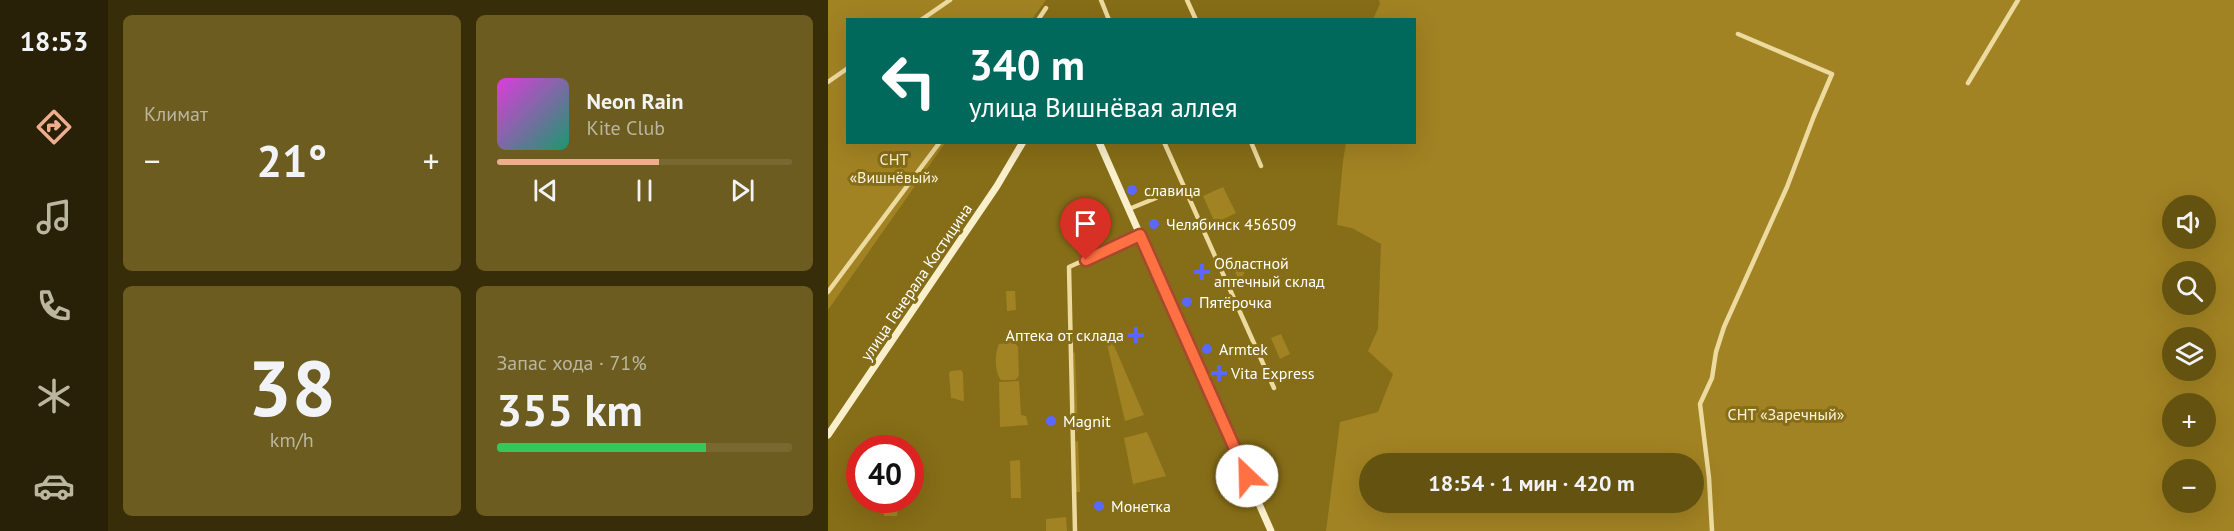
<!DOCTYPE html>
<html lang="ru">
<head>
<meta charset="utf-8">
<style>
  body { margin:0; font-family:"PT Sans",sans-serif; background:#6c5c1f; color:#f1f3f6; height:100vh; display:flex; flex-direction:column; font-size:22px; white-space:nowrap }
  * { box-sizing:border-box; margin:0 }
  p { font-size:20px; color:#bbb69f }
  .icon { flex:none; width:33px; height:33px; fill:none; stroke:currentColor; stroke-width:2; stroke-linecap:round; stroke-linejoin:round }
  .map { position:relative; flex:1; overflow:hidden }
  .panel { display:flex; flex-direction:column; gap:15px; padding:15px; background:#372d09; width:720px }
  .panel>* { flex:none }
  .top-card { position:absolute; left:18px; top:18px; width:570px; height:126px; border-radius:0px; box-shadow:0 6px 24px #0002; background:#00695c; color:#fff; overflow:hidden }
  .tools { position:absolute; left:1334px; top:195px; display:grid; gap:12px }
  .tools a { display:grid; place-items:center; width:54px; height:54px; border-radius:50%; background:#645211; box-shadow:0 6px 24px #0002; font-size:30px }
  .speed { position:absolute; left:18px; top:435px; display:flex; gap:12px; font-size:30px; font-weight:700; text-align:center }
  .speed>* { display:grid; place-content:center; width:78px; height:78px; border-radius:50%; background:#645211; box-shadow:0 6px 24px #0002; line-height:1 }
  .speed .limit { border:9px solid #d22; background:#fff; color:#111 }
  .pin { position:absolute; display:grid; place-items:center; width:51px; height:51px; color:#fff; margin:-62px -26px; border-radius:50% 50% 50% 0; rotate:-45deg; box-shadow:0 0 6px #0007 }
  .pin .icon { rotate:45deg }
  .me { position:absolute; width:66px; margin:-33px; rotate:336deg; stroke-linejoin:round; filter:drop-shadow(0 0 4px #0008) }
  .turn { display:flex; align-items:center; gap:21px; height:126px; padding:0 24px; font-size:27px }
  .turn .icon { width:78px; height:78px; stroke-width:2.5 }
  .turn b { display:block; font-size:42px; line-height:51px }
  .big { font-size:45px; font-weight:700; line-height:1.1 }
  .panel .card { flex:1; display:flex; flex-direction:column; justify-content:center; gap:9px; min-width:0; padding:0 21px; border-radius:9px; background:#6c5c1f }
  .panel .dial { align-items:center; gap:0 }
  .dial b { font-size:78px; line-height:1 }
  .song { display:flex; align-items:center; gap:18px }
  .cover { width:72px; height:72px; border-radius:9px; background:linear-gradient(135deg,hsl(300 70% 55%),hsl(160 70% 35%)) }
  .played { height:6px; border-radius:3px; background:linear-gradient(90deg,#eead8d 55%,#786931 55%) }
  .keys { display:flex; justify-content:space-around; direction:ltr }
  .heat { display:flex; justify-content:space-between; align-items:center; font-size:33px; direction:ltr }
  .charge { height:9px; border-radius:4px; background:linear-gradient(90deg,#34c759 71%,#786931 0) }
  .panel .tiles { flex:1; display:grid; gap:15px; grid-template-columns:repeat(2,1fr) }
  .trip { position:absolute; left:531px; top:453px; width:345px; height:60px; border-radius:30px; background:#645211; box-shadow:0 6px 24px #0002; font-weight:700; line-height:60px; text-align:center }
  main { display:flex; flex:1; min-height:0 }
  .menu { display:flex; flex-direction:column; width:108px; justify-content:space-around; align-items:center; background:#282107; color:#bbb69f }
  .menu .icon { width:42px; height:42px }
  .menu .current { color:#eead8d }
  .menu b { font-size:27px; color:#f1f3f6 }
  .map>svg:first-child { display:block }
</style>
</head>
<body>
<main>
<nav class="menu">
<b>18:53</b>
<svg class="icon current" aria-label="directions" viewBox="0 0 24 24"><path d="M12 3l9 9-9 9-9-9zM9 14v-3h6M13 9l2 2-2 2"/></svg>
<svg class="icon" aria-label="music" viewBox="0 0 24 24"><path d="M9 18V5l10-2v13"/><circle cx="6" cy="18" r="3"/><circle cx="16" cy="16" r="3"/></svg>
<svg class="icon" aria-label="phone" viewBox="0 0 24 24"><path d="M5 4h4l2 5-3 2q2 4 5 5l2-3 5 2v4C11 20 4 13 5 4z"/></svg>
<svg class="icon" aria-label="climate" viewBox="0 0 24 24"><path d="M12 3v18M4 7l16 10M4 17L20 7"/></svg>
<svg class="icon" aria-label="car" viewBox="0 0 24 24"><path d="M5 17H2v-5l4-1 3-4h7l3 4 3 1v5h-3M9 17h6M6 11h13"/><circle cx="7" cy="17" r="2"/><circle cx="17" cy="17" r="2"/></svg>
</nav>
<section class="panel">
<div class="tiles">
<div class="card"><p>Климат</p>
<div class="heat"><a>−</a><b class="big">21°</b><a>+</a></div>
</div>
<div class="card">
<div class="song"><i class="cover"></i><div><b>Neon Rain</b><p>Kite Club</p></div></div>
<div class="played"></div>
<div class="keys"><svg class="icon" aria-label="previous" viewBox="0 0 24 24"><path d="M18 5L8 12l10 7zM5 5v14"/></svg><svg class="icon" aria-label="pause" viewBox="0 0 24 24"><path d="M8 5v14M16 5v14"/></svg><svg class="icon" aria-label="next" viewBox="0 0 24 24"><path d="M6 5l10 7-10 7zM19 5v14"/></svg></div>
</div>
<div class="card dial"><b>38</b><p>km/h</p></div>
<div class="card"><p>Запас хода · 71%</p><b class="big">355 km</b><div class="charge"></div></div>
</div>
</section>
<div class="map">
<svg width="1406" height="531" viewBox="0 0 1406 531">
  <rect width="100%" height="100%" fill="#866d17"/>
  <path fill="#a28323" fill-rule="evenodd" d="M0 0H218L204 19 20 20V142L117 143 0 310Z
    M551 0H1406V531H498L512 422 550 412 565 374 540 351 550 329 553 244 524 228 509 225 515 161 518 143 586 142V20L545 19 552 4ZM1344 206H1377V238H1344ZM1344 272H1377V304H1344ZM1344 338H1377V370H1344ZM1344 404H1377V436H1344ZM542 464H866V502H542ZM1344 470H1377V502H1344Z
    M395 187 408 213 387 223 375 196Z
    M410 262 419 266 412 283 404 264Z
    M178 291H187L188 310 179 311Z
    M453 334 462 354 452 359 443 338Z
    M284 341 316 415 297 421 279 344Z
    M186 342 190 347 191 376 187 380H173C166 372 167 352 171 344Z
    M245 352 247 353 250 431 247 430Z
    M133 370 135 373 136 401C131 401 128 398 123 398L121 373 123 371Z
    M191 381 193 415 198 416 200 425 172 427 171 382Z
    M319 432 338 476 305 484 296 438Z
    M250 441 252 492H248L247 442Z
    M192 460 193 498H183L182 461Z
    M55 500H70L69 516H56Z
    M238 517 239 531H218V519Z"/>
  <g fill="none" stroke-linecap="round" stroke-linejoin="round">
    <path stroke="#edda9e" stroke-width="4.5" d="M273 0 281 20
      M359 0 368 20
      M93 20 122 0
      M210 20 218 8
      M0 82 20 68
      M1140 83 1190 0
      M336 142 446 388
      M423 142 433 166
      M301 209 328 198
      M0 292 112 142
      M247 531 241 267 312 235
      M884 531 881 478 872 404 884 378 888 352 896 327 959 187 986 116 1004 74 910 34"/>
    <path stroke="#f9efcb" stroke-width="7" d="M271 142 443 531
      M0 435 169 186 195 142"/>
  </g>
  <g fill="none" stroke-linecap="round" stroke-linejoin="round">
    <g stroke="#a6492c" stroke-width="15">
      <path id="route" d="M258 260 312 235 419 476"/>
    </g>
    <use href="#route" stroke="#ff7043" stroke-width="10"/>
  </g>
  <g fill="#5a68ff" stroke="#866d17" stroke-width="2">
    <circle cx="304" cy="190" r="6"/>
    <circle cx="326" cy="224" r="6"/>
    <path d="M371 263h6v6h6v6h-6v6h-6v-6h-6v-6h6z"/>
    <circle cx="359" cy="302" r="6"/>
    <path d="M305 326h6v6h6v6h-6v6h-6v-6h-6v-6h6z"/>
    <circle cx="379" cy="349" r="6"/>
    <path d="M388 364h6v6h6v6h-6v6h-6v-6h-6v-6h6z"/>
    <circle cx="223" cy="421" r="6"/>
    <circle cx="271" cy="506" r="6"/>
  </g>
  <g text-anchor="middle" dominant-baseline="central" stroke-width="6" stroke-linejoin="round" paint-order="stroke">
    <g font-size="16" fill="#fcf4db" stroke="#866d17">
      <text x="66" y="159">СНТ<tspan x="66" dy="18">«Вишнёвый»</tspan></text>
      <text x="958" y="414">СНТ «Заречный»</text>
    </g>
    <g font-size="16" fill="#fff" stroke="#866d17" text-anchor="start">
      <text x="316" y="190">славица</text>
      <text x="338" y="224">Челябинск 456509</text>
      <text x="386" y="263">Областной<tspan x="386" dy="18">аптечный склад</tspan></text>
      <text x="371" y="302">Пятёрочка</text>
      <text x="296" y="335" text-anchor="end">Аптека от склада</text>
      <text x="391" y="349">Armtek</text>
      <text x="403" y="373">Vita Express</text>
      <text x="235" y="421">Magnit</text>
      <text x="283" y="506">Монетка</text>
    </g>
    <g font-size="16" fill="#fff" stroke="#866d17">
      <text transform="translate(88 282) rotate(-56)">улица Генерала Костицина</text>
    </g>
  </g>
</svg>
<div class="tools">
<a><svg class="icon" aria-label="sound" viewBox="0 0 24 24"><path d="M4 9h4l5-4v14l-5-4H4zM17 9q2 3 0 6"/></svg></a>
<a><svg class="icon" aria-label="search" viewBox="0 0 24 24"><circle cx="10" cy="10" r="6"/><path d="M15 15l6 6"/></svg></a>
<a><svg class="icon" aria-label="layers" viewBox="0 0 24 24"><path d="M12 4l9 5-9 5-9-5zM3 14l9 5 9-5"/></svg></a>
<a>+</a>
<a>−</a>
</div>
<div class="speed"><div class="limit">40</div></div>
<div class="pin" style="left:258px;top:260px;background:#d93025"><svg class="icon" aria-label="arrive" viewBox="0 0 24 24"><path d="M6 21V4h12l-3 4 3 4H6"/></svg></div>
<svg class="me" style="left:419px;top:476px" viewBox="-20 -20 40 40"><circle r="19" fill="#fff"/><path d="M0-13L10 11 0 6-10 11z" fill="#ff7043"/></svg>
<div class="trip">18:54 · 1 мин · 420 m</div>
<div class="top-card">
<div class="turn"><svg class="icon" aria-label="left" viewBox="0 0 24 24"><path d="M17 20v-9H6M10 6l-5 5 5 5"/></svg><div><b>340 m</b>улица Вишнёвая аллея</div></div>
</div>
</div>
</main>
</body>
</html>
